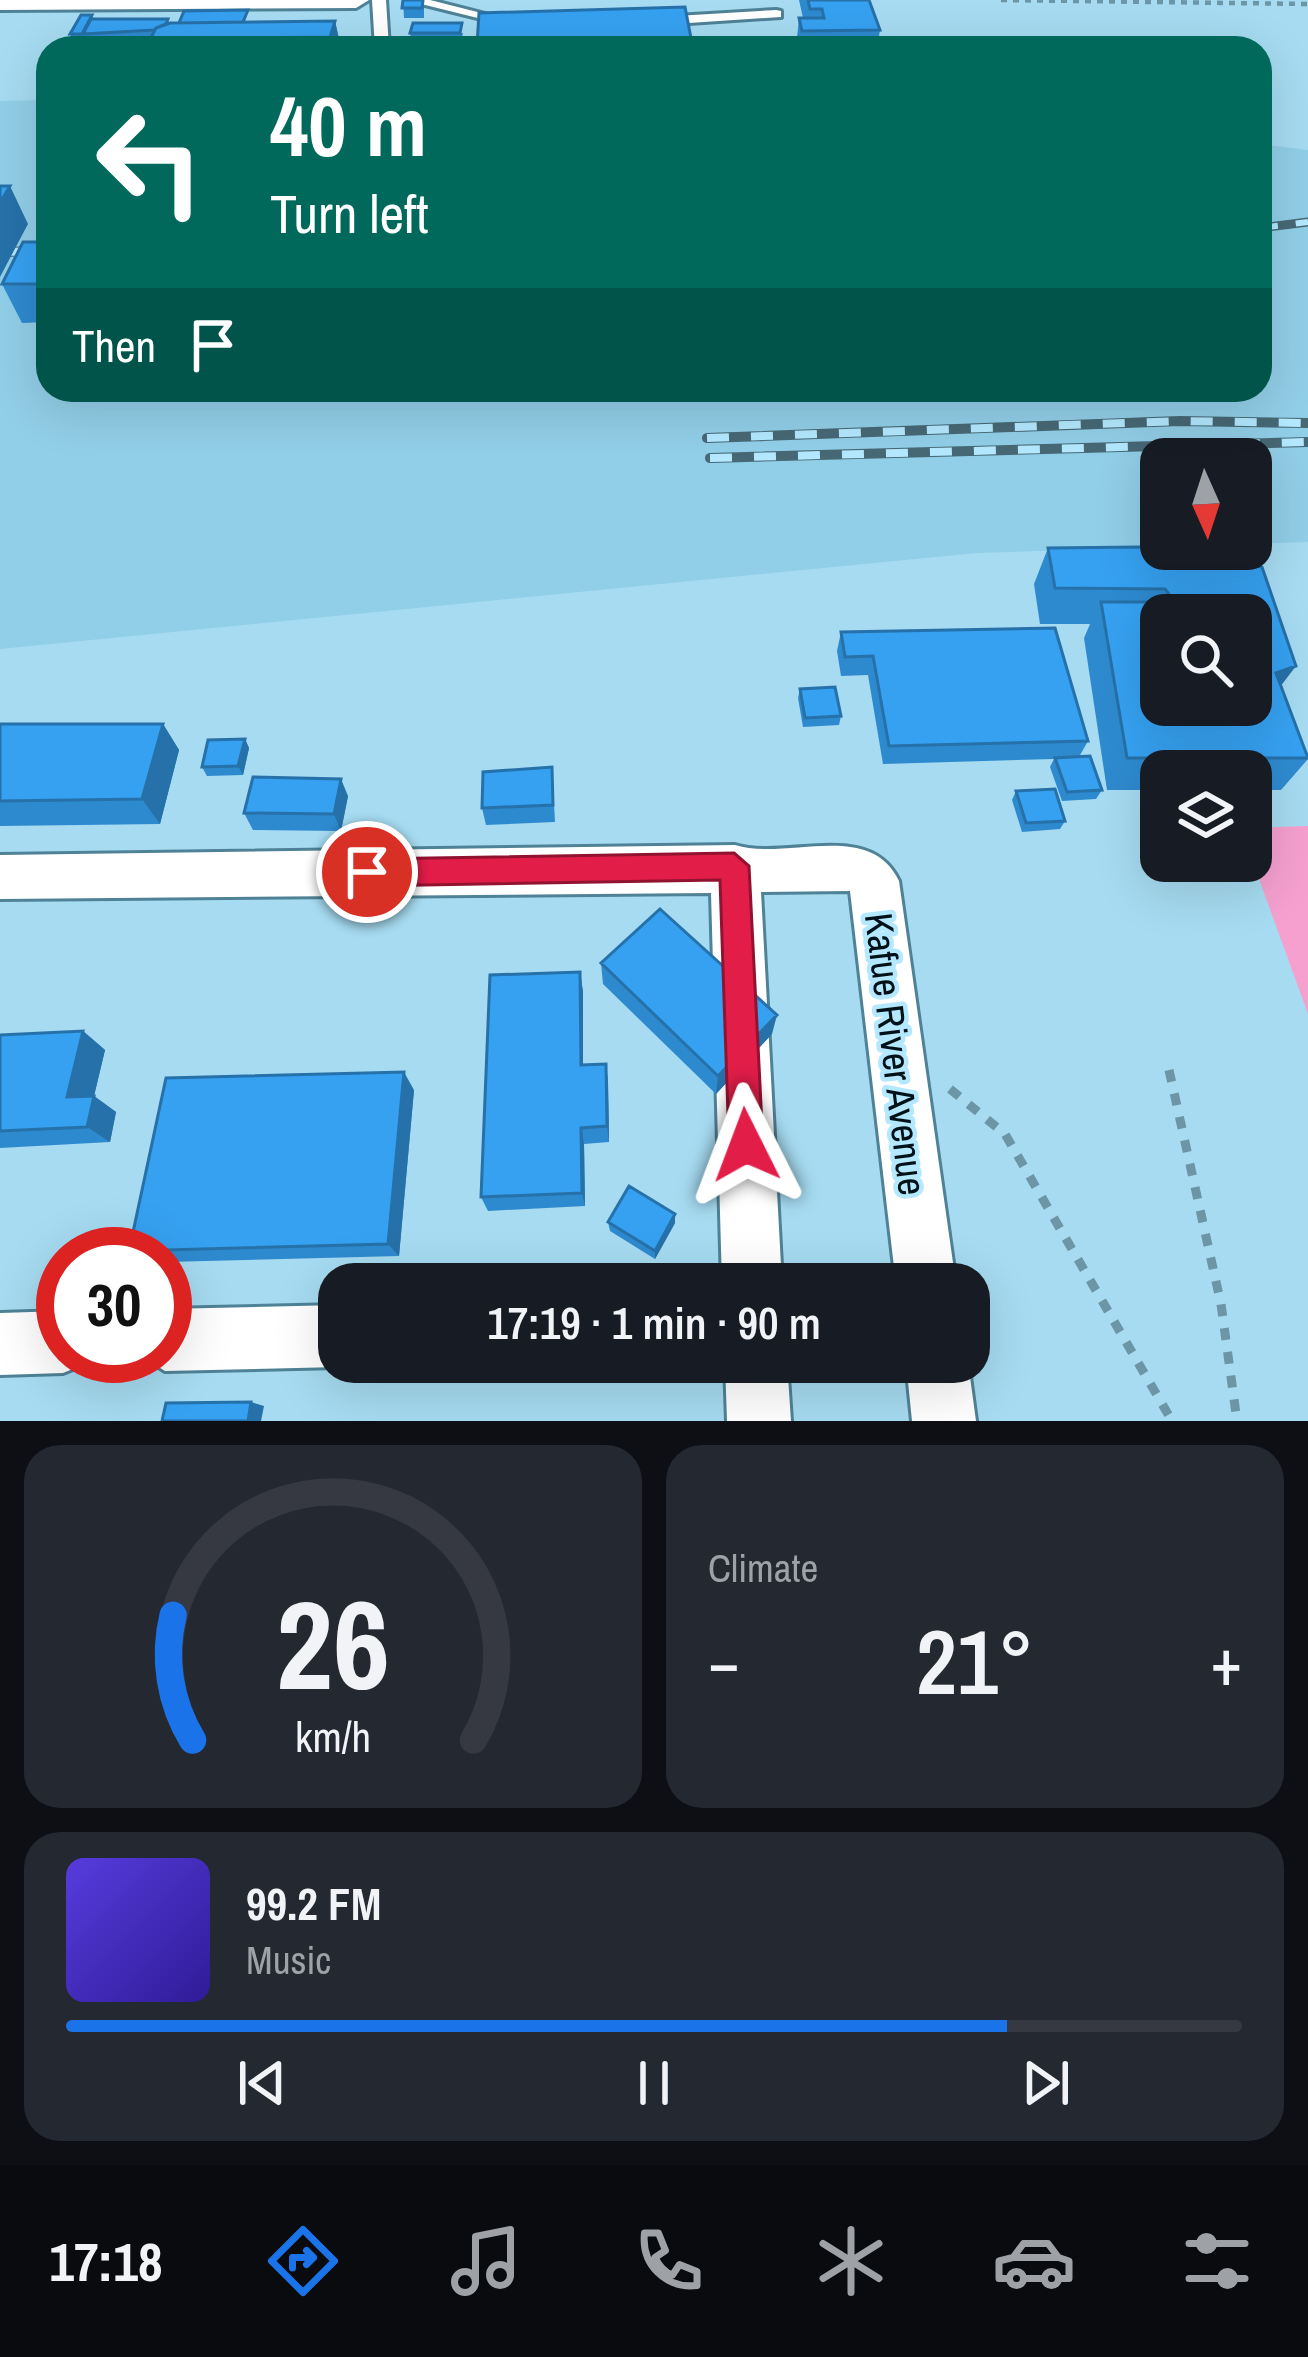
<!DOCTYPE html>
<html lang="en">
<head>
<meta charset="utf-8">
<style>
  body { margin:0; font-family:"Archivo Narrow",sans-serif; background:#242831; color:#f1f3f6; height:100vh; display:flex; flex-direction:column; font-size:45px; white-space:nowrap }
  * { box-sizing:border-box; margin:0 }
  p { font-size:39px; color:#9ea1a6 }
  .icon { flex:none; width:66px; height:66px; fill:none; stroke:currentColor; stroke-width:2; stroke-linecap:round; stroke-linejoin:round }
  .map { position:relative; height:1421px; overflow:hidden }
  .drawer { display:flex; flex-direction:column; gap:24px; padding:24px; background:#0d0f14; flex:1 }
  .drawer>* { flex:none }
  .guide { position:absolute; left:36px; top:36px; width:1236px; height:366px; border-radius:36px; box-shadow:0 12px 48px #0002; background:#00695c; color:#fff; overflow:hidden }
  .needle { width:78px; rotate:177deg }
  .fabs { position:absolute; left:1140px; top:438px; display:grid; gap:24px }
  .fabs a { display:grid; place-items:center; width:132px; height:132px; border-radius:24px; background:#171b24; box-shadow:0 12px 48px #0002; font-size:60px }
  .speed { position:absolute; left:36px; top:1227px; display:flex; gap:24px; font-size:60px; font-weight:700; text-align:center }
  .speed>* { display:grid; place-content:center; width:156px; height:156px; border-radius:50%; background:#171b24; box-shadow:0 12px 48px #0002; line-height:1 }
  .speed .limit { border:18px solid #d22; background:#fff; color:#111 }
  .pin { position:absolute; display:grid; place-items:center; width:102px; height:102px; color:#fff; margin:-51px; border:6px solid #fff; border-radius:50%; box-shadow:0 3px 12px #0007 }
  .me { position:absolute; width:132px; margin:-66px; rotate:357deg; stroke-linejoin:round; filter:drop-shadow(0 0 9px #0008) }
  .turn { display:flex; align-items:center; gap:42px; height:252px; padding:0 36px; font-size:54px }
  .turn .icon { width:156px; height:156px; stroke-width:2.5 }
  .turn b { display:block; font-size:84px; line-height:102px }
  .then { display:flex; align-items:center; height:114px; padding:0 36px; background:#0003; gap:24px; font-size:45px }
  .big { font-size:90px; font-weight:600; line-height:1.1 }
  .drawer .widget { flex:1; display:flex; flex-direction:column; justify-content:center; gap:18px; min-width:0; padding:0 42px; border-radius:36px; background:#242831 }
  .drawer .dial { align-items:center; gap:0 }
  .dial svg { height:312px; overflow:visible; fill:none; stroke:#363941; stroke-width:7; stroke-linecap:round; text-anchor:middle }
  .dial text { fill:#f1f3f6; stroke:none }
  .song { display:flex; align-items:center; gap:36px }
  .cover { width:144px; height:144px; border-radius:18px; background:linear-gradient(135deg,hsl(250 70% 55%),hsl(250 70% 35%)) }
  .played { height:12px; border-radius:6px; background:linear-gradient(90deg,#1a73e8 80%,#363941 80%) }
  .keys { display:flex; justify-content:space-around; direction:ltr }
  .heat { display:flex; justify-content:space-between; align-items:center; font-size:66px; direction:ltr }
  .drawer .tiles { flex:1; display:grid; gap:24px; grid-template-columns:1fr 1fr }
  .widget:last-child { grid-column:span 2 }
  .trip { position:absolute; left:318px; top:1263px; width:672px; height:120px; border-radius:36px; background:#171b24; box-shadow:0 12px 48px #0002; font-weight:600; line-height:120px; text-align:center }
  .dock { display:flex; height:192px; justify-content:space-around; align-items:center; background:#090b0e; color:#9ea1a6 }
  .dock .icon { width:84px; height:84px }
  .dock .selected { color:#1a73e8 }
  .dock b { font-size:54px; color:#f1f3f6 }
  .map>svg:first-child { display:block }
</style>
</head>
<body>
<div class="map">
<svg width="1308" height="1421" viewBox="0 0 1308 1421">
  <rect width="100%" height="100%" fill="#a6dbf1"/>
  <path fill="#91cee7" d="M48 100V390H1260V144L1308 150V542L1251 544V459H1161V547L976 553 0 649V101Z"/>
  <path fill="#f5a0cf" d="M1308 826V1014L1251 857V828Z"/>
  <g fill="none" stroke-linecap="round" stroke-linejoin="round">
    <g stroke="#4f8296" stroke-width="6">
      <path id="service" d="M372 0H386L389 48H375Z
        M405 0H430L517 22 510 26Z
        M776 10 781 11V17L659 25 652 21 659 17Z"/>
    </g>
    <g stroke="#4f8296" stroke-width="6">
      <path id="minor" d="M0 0H369L356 8 0 10Z
        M735 845C787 861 870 819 899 881L956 1284H896L850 891 761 892 782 1284H722L711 893 0 899V855Z
        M339 1305V1362H351L339 1367 165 1371 141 1356H165V1309Z
        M63 1311V1356H88L85 1364 63 1373 0 1375V1313Z
        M725 1362H787L791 1421H727Z
        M906 1362H968L976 1421H912Z"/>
    </g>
    <path stroke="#6c95a6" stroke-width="4.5" stroke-dasharray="6 6" stroke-linecap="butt" d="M1001 0 1308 4"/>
    <path stroke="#6c95a6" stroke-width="9" stroke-dasharray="12 12" stroke-linecap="butt" d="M1169 1070 1221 1304 1237 1421
      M950 1089 1005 1134 1172 1421"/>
    <use href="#service" fill="#fff" fill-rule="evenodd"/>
    <use href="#minor" fill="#fff" fill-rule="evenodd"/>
    <g stroke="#476875" stroke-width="9">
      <path id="rail-far1" d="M1260 228 1308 222"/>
    </g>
    <g stroke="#476875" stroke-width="10">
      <path id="rail" d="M0 252 48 251
        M707 438 1180 421 1308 423
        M710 458 1308 442"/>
    </g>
    <use href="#rail-far1" stroke="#b3e8fe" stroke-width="6" stroke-dasharray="18" stroke-linecap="butt"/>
    <use href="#rail" stroke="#b3e8fe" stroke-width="8" stroke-dasharray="22" stroke-linecap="butt"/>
  </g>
  <path fill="#2e8acf" d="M403 0H424V18H404Z
    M799 0H869L880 30 877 48H796L799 18H803Z
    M92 15 94 19 170 23 335 21 341 48H88L86 43 74 45 70 34Z
    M410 33H463L461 43 412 44Z
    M691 38 690 48H477V45Z
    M48 242V322L22 323 2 284Z
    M1139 547 1281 686 1308 759 1281 790H1251V771H1161V790H1107L1084 638 1090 624H1040L1034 584 1048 548Z
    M841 632 1088 741 1079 757 1102 790 1096 799 1062 801 1050 767 1054 759 883 764 868 675 841 676 837 651Z
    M800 689 841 716 839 725 803 727 798 698Z
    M0 724H163L179 750 160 824 0 826Z
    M245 739 249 748 243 775 207 776 202 767Z
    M552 767 555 822 486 825 482 808Z
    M1016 791 1065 821 1060 829 1022 832 1012 800Z
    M348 796 341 831 253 830 244 813Z
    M601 963 772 1034 716 1094 603 984Z
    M580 972 583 992V1065L606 1064 608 1082 609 1142 584 1144 585 1206 488 1211 481 1197Z
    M83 1031 105 1050 94 1096 116 1112 110 1142 0 1148V1035Z
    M414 1090 399 1256 165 1262V1254H135L129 1251Z
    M675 1214V1223L655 1259 610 1231 608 1222Z"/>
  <path fill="#2671a9" d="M335 21 341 48H333L330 37Z
    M10 186 28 224 0 277V203Z
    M1296 666 1270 700 1276 673Z
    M163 724 179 750 160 824 142 799Z
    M245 739 249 748 243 775 238 766Z
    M341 779 348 796 341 831 334 814Z
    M580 972 583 992V1083L581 1065Z
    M777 1015 772 1034 716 1094 718 1076Z
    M83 1031 105 1050 94 1096 116 1112 110 1142 87 1127 67 1097Z
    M606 1064 608 1082 609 1142 607 1126Z
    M404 1072 414 1090 399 1256 388 1244Z
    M581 1128 584 1144 585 1206 582 1193Z
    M675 1214V1223L655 1259V1251Z
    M251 1402 264 1406 261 1421H248Z"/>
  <path fill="#36a1f1" stroke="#2671a9" stroke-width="3" fill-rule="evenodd" d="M403 0H423L422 8H402Z
    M808 0H869L880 30 802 31 799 18H824L822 9H810Z
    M685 7 691 38 477 45 479 13Z
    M248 10 243 22 179 23 184 11Z
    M81 15H92L82 34H70Z
    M91 19H168L166 24 156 28 154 30 83 34Z
    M335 21 330 37 226 38 223 46 146 47 156 28 170 23Z
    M413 23H462L460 33H410Z
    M0 186H10L0 203Z
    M23 242H48V284H2Z
    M1139 547 1262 567 1296 666 1276 673 1308 758H1127L1101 602H1175L1165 589 1055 588 1048 548ZM1161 615H1251V705H1161Z
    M1055 628 1088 741 889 746 873 656 845 657 841 632Z
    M835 687 841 716 805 718 800 689Z
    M0 724H163L142 799 0 801Z
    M245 739 238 766 202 767 208 740Z
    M1090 756 1102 790 1067 792 1055 758Z
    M552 767 553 805 482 808 483 772Z
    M253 777 341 779 334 814 244 813Z
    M1055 789 1065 821 1026 823 1016 791Z
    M660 909 777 1015 718 1076 601 963Z
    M580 972 581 1065 606 1064 607 1126 581 1128 582 1193 481 1197 490 975Z
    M83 1031 67 1097 94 1096 87 1127 0 1131V1035Z
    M404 1072 388 1244 129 1251 166 1078Z
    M629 1186 675 1214 655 1251 608 1222Z
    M251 1402 248 1421H162L166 1403Z"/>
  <path fill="#e11d48" stroke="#92132f" stroke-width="3" d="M734 853 749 866 763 1145 758 1157 746 1162 734 1157 729 1145 720 880 367 886 352 872 367 859Z"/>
  <g text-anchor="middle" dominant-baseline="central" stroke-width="9" stroke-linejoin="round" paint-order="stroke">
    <g font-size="39" fill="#001118" stroke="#b3e8fe">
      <text transform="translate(896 1054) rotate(83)">Kafue River Avenue</text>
    </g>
  </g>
</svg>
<div class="fabs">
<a><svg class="needle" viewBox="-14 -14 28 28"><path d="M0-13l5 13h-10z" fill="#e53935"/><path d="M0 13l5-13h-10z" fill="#9ea1a6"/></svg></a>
<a><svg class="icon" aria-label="search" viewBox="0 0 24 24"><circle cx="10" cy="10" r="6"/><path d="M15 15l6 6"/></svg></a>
<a><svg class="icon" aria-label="layers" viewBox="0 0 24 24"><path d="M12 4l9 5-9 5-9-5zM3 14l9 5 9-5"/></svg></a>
</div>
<div class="speed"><div class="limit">30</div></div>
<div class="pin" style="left:367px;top:872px;background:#d93025"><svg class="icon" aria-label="arrive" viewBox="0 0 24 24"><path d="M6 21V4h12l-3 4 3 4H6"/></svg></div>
<svg class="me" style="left:746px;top:1145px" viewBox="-20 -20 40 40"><path d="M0-17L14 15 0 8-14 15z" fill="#e11d48" stroke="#fff" stroke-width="4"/></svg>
<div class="trip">17:19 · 1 min · 90 m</div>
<div class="guide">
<div class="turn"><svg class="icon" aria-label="left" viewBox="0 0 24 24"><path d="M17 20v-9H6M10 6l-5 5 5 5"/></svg><div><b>40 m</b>Turn left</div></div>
<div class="then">Then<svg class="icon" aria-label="arrive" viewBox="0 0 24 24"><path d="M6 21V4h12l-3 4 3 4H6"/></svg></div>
</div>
</div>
<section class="drawer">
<div class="tiles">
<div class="widget dial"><svg viewBox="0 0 100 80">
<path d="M14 69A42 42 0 1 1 86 69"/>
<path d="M14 69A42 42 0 0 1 9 37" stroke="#1a73e8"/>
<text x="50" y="56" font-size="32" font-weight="700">26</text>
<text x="50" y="72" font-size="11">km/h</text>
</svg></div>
<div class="widget"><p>Climate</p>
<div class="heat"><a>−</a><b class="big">21°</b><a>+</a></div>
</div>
<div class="widget">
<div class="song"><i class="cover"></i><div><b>99.2 FM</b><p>Music</p></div></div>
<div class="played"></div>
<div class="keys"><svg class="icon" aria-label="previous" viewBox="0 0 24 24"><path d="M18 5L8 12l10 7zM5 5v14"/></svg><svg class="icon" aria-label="pause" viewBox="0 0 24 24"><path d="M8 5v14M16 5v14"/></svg><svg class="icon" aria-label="next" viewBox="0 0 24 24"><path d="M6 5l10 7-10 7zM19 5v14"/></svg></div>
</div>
</div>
</section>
<nav class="dock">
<b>17:18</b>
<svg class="icon selected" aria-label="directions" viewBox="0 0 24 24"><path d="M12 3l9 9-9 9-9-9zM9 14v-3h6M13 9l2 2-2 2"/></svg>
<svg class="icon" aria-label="music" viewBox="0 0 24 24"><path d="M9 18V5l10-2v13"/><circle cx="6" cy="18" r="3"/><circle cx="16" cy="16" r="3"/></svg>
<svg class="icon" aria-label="phone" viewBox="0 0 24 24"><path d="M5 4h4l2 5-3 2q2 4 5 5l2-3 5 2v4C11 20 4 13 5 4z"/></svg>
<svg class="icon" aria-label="climate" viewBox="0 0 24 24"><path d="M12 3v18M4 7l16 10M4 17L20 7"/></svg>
<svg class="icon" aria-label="car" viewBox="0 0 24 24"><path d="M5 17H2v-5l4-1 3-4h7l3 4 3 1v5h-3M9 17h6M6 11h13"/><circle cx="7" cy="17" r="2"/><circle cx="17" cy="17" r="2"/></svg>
<svg class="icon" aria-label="filters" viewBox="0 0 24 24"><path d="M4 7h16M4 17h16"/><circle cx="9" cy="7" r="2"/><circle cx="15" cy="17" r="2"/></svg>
</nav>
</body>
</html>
